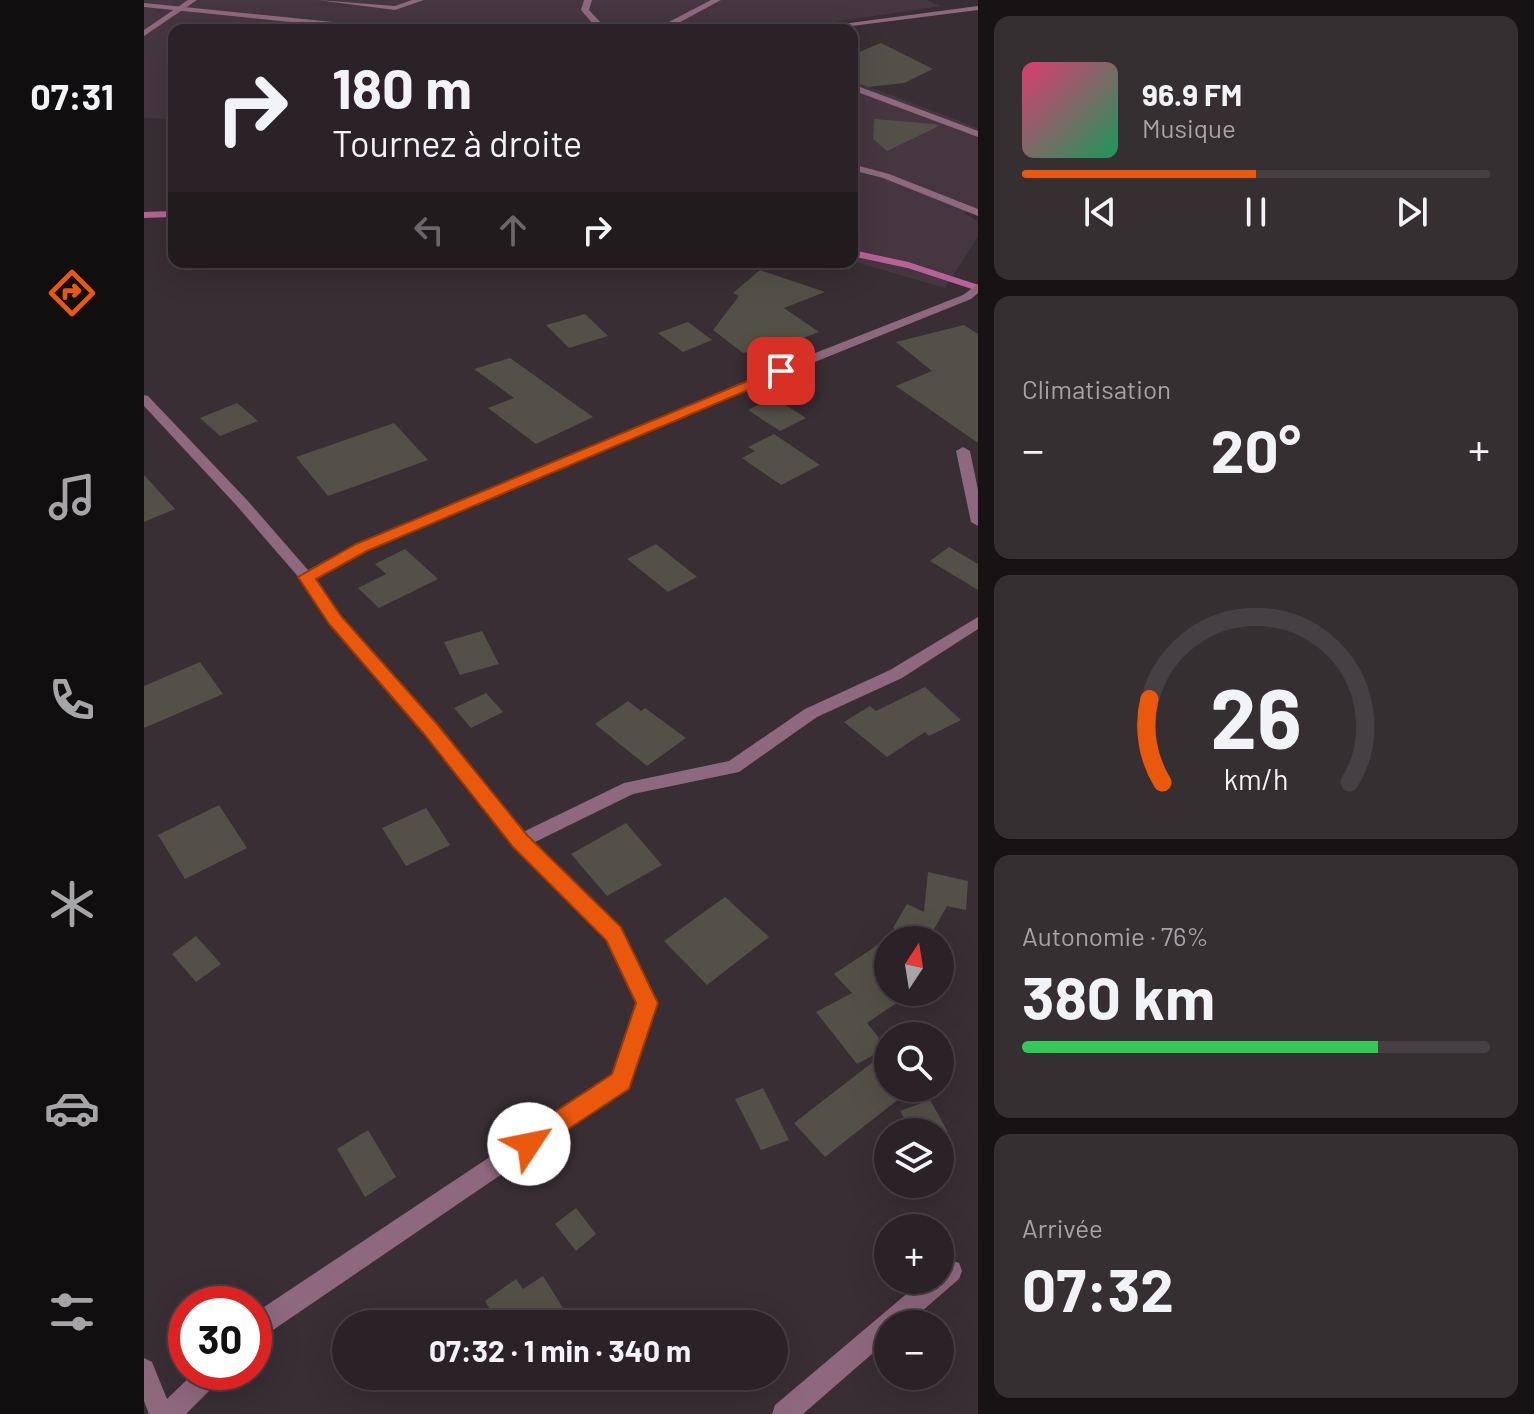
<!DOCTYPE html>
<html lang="fr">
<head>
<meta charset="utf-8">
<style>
  body { margin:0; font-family:Barlow,sans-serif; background:#362f32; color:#f1f3f6; height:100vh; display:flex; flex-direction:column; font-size:30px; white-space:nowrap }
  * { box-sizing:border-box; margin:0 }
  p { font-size:26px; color:#a5a4a7 }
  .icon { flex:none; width:44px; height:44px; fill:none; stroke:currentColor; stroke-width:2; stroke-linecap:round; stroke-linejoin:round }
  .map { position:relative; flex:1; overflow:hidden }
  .sheet { display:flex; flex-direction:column; gap:16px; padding:16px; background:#171315; width:556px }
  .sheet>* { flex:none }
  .hud { position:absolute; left:24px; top:24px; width:690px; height:244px; border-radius:16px; box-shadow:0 8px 32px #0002,0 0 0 2px #463f43; background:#2a2226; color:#f1f3f6; overflow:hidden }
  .needle { width:52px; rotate:12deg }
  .tools { position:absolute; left:730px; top:926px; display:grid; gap:16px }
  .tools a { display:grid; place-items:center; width:80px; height:80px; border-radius:50%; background:#2a2226; box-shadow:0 8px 32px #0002,0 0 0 2px #463f43; font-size:40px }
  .speed { position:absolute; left:24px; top:1286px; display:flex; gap:16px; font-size:40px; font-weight:700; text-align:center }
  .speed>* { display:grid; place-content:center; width:104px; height:104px; border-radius:50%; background:#2a2226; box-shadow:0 8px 32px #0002,0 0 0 2px #463f43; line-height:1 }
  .speed .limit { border:12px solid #d22; background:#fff; color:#111 }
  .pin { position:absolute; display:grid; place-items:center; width:68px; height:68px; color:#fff; margin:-34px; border-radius:16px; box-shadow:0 4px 12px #0006 }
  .me { position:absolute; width:88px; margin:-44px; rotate:56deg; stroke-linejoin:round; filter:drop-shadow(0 0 6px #0008) }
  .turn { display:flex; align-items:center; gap:28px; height:168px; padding:0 32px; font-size:36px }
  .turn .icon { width:104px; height:104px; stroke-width:2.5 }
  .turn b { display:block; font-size:56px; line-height:68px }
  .lanes { display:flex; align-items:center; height:76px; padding:0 32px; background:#0003; justify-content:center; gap:40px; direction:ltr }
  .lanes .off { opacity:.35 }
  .big { font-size:60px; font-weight:700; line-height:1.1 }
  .sheet .tile { flex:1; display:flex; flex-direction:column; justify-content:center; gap:12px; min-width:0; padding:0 28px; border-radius:16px; background:#362f32 }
  .sheet .dial { align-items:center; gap:0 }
  .dial svg { height:208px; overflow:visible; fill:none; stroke:#463f43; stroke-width:7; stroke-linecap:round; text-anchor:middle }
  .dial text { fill:#f1f3f6; stroke:none }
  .song { display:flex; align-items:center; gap:24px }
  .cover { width:96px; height:96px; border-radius:12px; background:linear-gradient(135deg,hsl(340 70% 55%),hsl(150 70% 35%)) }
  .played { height:8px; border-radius:4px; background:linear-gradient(90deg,#ea580c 50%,#463f43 50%) }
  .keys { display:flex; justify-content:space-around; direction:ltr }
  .heat { display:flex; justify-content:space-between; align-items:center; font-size:44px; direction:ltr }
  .charge { height:12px; border-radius:6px; background:linear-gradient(90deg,#34c759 76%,#463f43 0) }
  .trip { position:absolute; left:188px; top:1310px; width:456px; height:80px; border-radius:40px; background:#2a2226; box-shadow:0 8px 32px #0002,0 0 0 2px #463f43; font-weight:700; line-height:80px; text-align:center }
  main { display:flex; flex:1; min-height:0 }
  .tabs { display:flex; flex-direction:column; width:144px; justify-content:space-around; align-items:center; background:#110e0f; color:#a5a4a7 }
  .tabs .icon { width:56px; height:56px }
  .tabs .selected { color:#ea580c }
  .tabs b { font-size:36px; color:#f1f3f6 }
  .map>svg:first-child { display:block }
</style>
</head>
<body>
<main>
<nav class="tabs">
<b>07:31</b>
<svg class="icon selected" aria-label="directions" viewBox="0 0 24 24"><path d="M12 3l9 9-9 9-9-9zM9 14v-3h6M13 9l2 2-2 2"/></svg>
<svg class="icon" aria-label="music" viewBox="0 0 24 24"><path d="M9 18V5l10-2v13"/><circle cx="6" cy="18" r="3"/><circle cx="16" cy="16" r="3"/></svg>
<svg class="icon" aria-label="phone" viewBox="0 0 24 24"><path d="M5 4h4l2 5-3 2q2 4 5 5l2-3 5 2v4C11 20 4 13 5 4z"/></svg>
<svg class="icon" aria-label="climate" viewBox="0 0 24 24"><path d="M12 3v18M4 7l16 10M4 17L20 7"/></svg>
<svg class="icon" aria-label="car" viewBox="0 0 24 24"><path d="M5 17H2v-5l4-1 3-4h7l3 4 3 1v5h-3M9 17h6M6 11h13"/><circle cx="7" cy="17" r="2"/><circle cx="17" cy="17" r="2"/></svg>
<svg class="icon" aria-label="filters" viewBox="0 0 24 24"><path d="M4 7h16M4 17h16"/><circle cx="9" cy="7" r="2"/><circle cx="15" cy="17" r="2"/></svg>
</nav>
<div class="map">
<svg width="834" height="1414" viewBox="0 0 834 1414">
  <rect width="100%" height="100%" fill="#382e33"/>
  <path fill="#45363f" d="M0 0H782L797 6 637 30H30V119L0 118Z
    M708 80 834 128V208L820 213 834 221V237L801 288 708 261Z"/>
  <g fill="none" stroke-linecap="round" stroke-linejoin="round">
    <path stroke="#b76299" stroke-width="6" d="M0 215 30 214
      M708 253 764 265 834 288
      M316 262 369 267 406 262"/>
  </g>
  <path fill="#535147" d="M737 43 789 69 760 83 724 87 708 81V55Z
    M730 119 791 124 795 126 743 151 729 139Z
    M616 270 681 292 640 308 675 332 611 356 604 352 599 353 569 330 595 296 589 293Z
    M441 314 464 336 425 348 402 325Z
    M544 322 568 340 539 352 514 333Z
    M820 325 834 334V443L752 386 788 371 752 342Z
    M366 358 411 390 449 417 392 444 344 408 370 398 330 369Z
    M629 397 662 418 636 431 604 410Z
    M93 403 114 421 76 436 56 418Z
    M250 423 284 460 184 496 152 457Z
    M630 434 676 465 637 485 598 458 611 451 604 447Z
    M0 475 31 509 0 522Z
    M512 544 553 577 524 592 483 559Z
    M805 547 834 564V590L786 561Z
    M261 549 294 579 235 608 214 588 242 574 231 564Z
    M338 631 355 664 316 675 300 642Z
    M56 662 79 694 0 728V686Z
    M781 687 817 720 785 736 781 732 743 757 700 722 726 706 732 711Z
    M342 693 359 712 327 728 310 708Z
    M484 701 497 711 501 708 542 738 503 766 451 724Z
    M75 805 103 848 41 879 14 835Z
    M282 808 306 845 262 866 238 828Z
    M482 823 518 865 463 896 427 854Z
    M784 872 824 881 822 910 803 906 784 940H773L749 928 763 904 780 912Z
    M581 897 625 937 563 985 520 941Z
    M52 936 77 964 52 982 28 954Z
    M744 938V992H769L723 1023 743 1048 713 1064 672 1012 708 993 690 974Z
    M729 1062 744 1077V1088H755L761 1094 681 1157 650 1123Z
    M619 1088 645 1140 617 1150 591 1099Z
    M786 1100 804 1132H768L756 1111Z
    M224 1130 252 1177 221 1197 193 1149Z
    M432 1208 452 1234 432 1251 411 1224Z
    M399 1276 429 1324H355L341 1301 372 1279 379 1289Z"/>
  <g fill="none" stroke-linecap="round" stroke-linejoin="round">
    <path fill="#8e687f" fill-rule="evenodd" d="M44 0H53L0 36V30Z"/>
    <path fill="#8e687f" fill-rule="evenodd" d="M173 0 251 6 268 0H280L251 10Z
      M440 0H448L445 10 458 24H521L567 0H577L529 26 536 30H406L449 24 437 10Z
      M0 3 248 28 252 30H224L0 7Z
      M834 6V10L676 30H653Z
      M708 84 834 131V137L708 90Z
      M708 164 745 174 834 209V216L739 178 708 170Z
      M834 284V293L827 299 641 374 222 550 171 579 196 616 293 725 379 832 480 783 585 761 661 709 746 670 834 617V629L758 678 673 717 595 772 489 794 389 843 477 927 513 1003 484 1088 110 1343V1315L117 1309 469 1075 493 1003 463 939 370 846 281 733 186 624 157 580 93 506 0 406V395L4 396 103 500 164 570 212 544 633 368 819 295Z
      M819 447 826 451 834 490V526L827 522 812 451Z
      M807 1260 815 1263 818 1271 815 1279 763 1324H744V1340L659 1414H628L631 1405 779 1280H796V1266Z
      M0 1358 8 1362 23 1399 51 1372H80L76 1380 42 1414H5L0 1401Z"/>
  </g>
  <path fill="#ea580c" stroke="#983908" stroke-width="2" d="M637 367 644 371 642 374 223 551 172 579 197 616 293 724 383 835 477 927 514 1003 485 1089 385 1155 376 1152 373 1144 376 1135 468 1074 492 1003 462 940 369 847 280 734 185 624 154 577 212 544Z"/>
</svg>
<div class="tools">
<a><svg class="needle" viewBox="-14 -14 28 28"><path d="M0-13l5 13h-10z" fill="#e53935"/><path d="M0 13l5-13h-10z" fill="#a5a4a7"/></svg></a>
<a><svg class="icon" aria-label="search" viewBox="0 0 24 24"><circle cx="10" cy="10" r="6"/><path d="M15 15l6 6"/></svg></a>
<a><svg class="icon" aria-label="layers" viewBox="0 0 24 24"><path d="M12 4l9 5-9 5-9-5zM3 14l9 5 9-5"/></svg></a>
<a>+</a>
<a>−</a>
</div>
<div class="speed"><div class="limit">30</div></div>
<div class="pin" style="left:637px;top:371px;background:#d93025"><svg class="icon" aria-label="arrive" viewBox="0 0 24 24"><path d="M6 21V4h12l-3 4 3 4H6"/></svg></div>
<svg class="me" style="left:385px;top:1144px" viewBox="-20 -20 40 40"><circle r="19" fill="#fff"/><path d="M0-13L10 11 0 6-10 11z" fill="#ea580c"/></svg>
<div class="trip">07:32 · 1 min · 340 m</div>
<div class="hud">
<div class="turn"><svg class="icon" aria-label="right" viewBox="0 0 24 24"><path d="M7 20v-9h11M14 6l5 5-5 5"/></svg><div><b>180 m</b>Tournez à droite</div></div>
<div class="lanes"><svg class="icon off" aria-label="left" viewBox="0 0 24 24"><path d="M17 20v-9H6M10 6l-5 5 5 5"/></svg><svg class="icon off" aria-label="ahead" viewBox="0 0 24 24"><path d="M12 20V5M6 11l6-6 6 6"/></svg><svg class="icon" aria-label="right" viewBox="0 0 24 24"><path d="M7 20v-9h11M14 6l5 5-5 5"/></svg></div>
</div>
</div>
<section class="sheet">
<div class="tile">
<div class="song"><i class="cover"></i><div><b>96.9 FM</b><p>Musique</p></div></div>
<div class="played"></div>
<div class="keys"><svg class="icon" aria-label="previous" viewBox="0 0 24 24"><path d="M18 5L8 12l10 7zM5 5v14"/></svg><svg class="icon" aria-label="pause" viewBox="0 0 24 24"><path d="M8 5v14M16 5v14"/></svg><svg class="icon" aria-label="next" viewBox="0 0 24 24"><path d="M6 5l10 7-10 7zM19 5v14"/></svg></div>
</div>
<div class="tile"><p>Climatisation</p>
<div class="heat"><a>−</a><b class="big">20°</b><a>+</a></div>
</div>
<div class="tile dial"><svg viewBox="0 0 100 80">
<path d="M14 69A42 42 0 1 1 86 69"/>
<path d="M14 69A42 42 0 0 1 9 37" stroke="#ea580c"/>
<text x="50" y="56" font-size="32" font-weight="700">26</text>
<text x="50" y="72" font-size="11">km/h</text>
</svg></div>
<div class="tile"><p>Autonomie · 76%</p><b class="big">380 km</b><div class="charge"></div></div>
<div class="tile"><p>Arrivée</p><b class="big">07:32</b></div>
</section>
</main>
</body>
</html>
